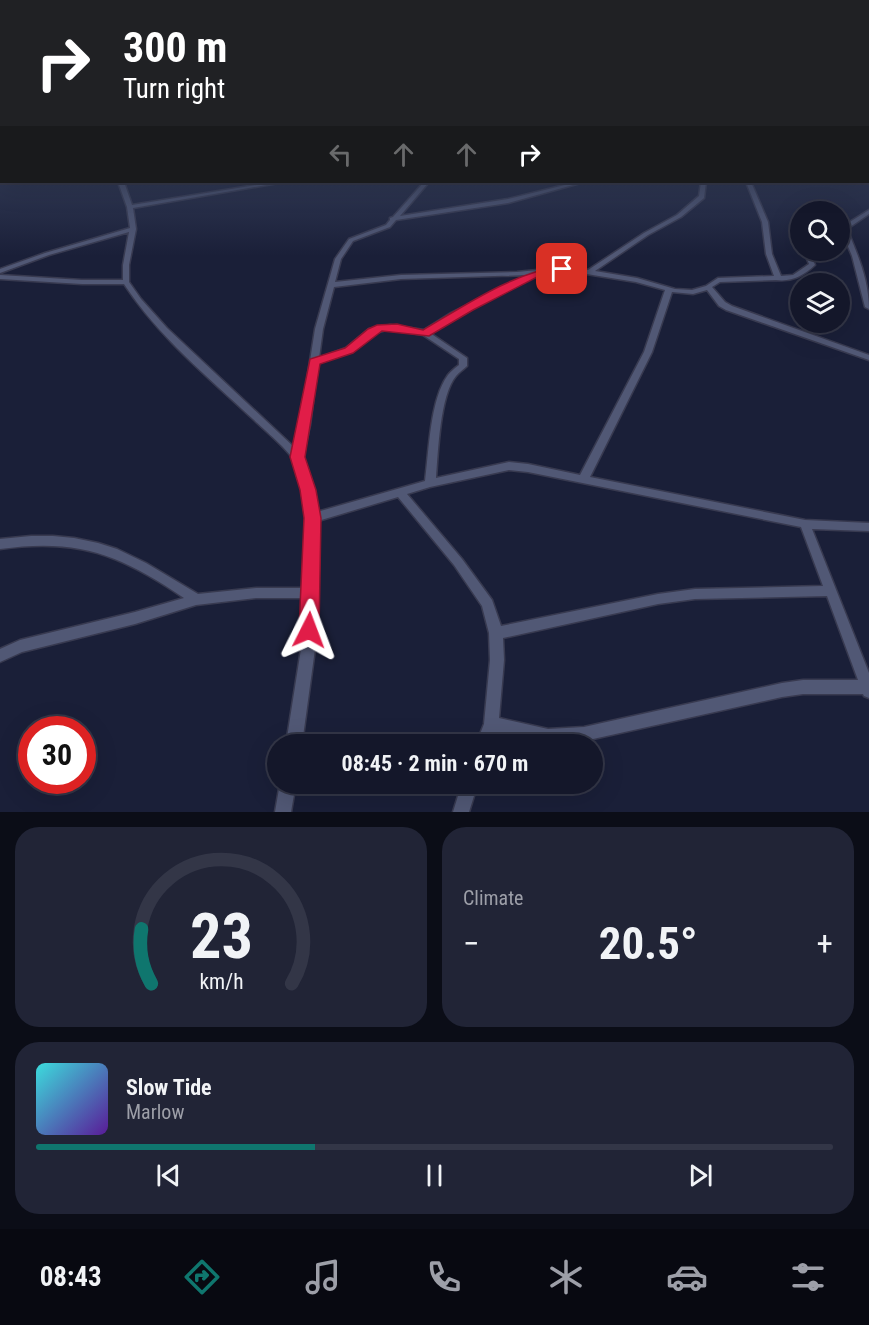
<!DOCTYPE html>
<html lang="en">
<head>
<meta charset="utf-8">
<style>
  body { margin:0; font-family:"Roboto Condensed",sans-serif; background:#212436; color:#f1f3f6; height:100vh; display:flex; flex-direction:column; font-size:22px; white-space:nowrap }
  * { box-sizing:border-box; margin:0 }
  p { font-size:20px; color:#9d9fa8 }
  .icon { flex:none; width:33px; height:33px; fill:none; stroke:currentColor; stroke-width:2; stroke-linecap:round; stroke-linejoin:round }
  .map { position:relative; height:812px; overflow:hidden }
  .details { display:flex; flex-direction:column; gap:15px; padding:15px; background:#0b0d17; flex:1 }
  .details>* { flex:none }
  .banner { position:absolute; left:0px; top:0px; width:870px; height:183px; box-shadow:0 6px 24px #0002,0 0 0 2px #333647; background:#202124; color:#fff; overflow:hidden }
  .fabs { position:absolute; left:790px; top:201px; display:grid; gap:12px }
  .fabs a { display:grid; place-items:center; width:60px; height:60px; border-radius:50%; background:#14172a; box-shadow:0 6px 24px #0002,0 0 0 2px #333647; font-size:30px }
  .speed { position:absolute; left:18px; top:716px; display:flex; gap:12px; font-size:30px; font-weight:700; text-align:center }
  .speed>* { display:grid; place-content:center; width:78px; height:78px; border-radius:50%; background:#14172a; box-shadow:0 6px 24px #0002,0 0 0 2px #333647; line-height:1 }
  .speed .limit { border:9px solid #d22; background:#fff; color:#111 }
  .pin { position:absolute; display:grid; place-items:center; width:51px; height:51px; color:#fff; margin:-26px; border-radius:12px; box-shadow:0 3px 9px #0006 }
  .me { position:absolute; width:66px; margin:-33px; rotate:3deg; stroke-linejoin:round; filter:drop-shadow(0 0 4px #0008) }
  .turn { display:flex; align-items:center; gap:21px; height:126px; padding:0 24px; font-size:27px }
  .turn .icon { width:78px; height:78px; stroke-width:2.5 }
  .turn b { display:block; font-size:42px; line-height:51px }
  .lanes { display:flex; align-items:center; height:57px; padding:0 24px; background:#0003; justify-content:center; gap:30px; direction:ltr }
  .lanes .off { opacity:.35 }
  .big { font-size:45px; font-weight:700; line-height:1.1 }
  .details .widget { flex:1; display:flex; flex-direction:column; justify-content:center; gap:9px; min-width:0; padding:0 21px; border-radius:24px; background:#212436 }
  .details .dial { align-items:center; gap:0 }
  .dial svg { height:156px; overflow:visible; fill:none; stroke:#333647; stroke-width:7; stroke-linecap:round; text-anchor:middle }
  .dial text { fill:#f1f3f6; stroke:none }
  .song { display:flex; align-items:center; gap:18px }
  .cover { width:72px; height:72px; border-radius:9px; background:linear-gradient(135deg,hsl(180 70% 55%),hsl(270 70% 35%)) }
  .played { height:6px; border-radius:3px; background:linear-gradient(90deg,#0f766e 35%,#333647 35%) }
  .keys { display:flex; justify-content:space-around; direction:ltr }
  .heat { display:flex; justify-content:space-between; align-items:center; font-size:33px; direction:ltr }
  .details .tiles { flex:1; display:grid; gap:15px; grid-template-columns:1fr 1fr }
  .widget:last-child { grid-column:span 2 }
  .trip { position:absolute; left:267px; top:734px; width:336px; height:60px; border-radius:30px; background:#14172a; box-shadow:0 6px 24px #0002,0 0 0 2px #333647; font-weight:700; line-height:60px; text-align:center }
  .tab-bar { display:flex; height:96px; justify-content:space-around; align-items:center; background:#080911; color:#9d9fa8 }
  .tab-bar .icon { width:42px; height:42px }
  .tab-bar .on { color:#0f766e }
  .tab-bar b { font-size:27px; color:#f1f3f6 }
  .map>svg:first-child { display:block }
</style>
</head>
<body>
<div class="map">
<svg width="869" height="812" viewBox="0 0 869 812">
  <rect width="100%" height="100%" fill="#1a1f38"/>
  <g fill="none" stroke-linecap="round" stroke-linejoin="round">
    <g stroke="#383a50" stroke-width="3">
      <path id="street" d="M868 164H869V166H868Z
        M0 177H2V179H0Z
        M118 182H124L132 205 275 182H284L133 208 136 229 129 265V282L141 299 167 328 295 448 300 425 315 329 335 259 349 239 386 225 390 220V218L393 217 424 182H429L400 216 508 199 577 182H584L508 203 396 220 390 227 353 241 341 259 335 282 401 275 517 272 568 267 588 270 644 233 677 215 699 196 701 182H706L704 198 681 217 648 235 595 271 637 278 675 289 692 290 706 286 718 278 774 276 766 254 762 222 746 182H751L768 222 772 254 781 276 793 275 809 264 805 254 807 250H813L811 254 815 265C803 276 792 282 776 280L720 282 712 287 725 302 732 306 869 355V360L726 310 719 306 707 290 693 294 672 292 652 352 590 477 805 520 869 523V531L812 529 869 673V698L864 696 863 694H803L782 697 584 741 548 743 496 732 492 744H476L484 724 490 660 489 633 482 606 454 565 398 497 318 521V593L315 649 302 744H286L301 649 305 598H256L196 605 135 624 22 652 0 662V649L20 640 135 612 184 598C120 554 77 538 0 549V539L31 536H53L74 538 98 543 117 549 146 563 198 594 256 588H306C307 544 311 503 294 461 290 451 262 428 253 419 208 377 158 336 124 284H82L0 279V275L82 280H123V265L129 232 49 255 0 273V269L45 253 130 228 127 207ZM568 271 636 282 665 290 644 352 580 475 528 464 509 462 436 478C438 452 440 395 456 376 459 372 464 369 467 366V358L430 333 457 317 535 276 536 274ZM528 275 451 313 424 330 390 325 369 329 346 348 319 358 323 329 334 287 401 279ZM390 329 423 335 459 359V365C455 368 451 371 448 375 430 399 429 451 425 481L317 512 313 490 303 457 310 425 318 363 352 352 375 333ZM509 470 528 472 801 527 823 586 695 589 658 594 501 626 492 600 462 559 407 494 430 487ZM827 596 858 680H803L782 683 584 727 548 729 499 718 504 660 503 638 658 604 695 599Z
        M869 210V214L847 229C858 255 869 281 869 309L865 307 852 256 842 232 840 233V228Z
        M280 783H296L291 812H275Z
        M462 783H478L469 812H453Z"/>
    </g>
    <use href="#street" fill="#515875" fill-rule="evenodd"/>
  </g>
  <linearGradient id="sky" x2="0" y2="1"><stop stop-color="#0e111f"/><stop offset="0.55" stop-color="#38425e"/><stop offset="1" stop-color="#38425e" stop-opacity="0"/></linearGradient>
  <rect width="869" height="256" fill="url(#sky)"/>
  <path fill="#e11d48" stroke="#92132f" stroke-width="1.5" d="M562 266 567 269 565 271 543 274 473 310 429 336 382 331 353 353 320 364 305 457 316 490 321 518 319 630 316 636 309 639 302 636 299 630 304 518 300 490 290 457 310 359 345 348 368 329 377 325 397 324 423 330C464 306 514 272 562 266Z"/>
</svg>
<div class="fabs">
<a><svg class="icon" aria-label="search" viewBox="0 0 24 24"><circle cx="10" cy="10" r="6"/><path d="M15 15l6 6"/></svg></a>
<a><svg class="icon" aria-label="layers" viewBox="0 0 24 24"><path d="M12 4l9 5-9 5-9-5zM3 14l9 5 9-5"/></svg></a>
</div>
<div class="speed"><div class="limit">30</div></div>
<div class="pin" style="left:562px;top:269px;background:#d93025"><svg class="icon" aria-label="arrive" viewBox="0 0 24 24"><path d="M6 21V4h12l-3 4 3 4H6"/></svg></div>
<svg class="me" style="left:309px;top:630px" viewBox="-20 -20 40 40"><path d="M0-17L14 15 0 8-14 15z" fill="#e11d48" stroke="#fff" stroke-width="4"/></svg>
<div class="trip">08:45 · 2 min · 670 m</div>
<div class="banner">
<div class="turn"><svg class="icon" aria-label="right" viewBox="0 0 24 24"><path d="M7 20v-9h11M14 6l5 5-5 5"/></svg><div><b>300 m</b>Turn right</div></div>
<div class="lanes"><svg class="icon off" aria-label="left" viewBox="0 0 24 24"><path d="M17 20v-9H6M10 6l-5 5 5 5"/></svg><svg class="icon off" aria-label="ahead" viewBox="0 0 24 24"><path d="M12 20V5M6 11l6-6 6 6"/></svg><svg class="icon off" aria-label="ahead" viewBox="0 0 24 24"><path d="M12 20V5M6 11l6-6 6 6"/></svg><svg class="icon" aria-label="right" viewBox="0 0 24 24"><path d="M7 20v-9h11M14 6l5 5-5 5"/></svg></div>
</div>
</div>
<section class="details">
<div class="tiles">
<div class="widget dial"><svg viewBox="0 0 100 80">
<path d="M14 69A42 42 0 1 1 86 69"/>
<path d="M14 69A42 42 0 0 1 9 41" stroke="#0f766e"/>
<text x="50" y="56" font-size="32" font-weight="700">23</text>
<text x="50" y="72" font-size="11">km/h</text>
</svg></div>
<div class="widget"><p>Climate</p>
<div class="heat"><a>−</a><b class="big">20.5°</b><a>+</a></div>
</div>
<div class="widget">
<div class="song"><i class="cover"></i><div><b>Slow Tide</b><p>Marlow</p></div></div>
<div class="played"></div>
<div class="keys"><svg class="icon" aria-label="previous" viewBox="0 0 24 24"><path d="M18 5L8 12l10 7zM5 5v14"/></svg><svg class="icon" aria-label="pause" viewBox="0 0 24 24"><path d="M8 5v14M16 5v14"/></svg><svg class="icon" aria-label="next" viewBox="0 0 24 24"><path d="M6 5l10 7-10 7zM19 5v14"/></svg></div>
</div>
</div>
</section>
<nav class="tab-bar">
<b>08:43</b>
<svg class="icon on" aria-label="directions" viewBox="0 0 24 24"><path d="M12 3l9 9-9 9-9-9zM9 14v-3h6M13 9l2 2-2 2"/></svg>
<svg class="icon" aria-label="music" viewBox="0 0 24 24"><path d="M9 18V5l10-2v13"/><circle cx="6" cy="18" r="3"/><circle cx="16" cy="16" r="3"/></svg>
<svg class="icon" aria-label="phone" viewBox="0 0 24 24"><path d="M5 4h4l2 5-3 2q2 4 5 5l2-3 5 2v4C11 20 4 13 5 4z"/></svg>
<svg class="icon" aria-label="climate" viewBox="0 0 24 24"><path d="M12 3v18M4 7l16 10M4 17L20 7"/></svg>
<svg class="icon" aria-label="car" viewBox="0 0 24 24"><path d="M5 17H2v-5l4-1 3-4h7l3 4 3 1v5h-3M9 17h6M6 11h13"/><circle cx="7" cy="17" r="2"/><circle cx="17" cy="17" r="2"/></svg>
<svg class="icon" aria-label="filters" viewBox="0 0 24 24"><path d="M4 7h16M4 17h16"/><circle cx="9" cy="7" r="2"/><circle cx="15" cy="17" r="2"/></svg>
</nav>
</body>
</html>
